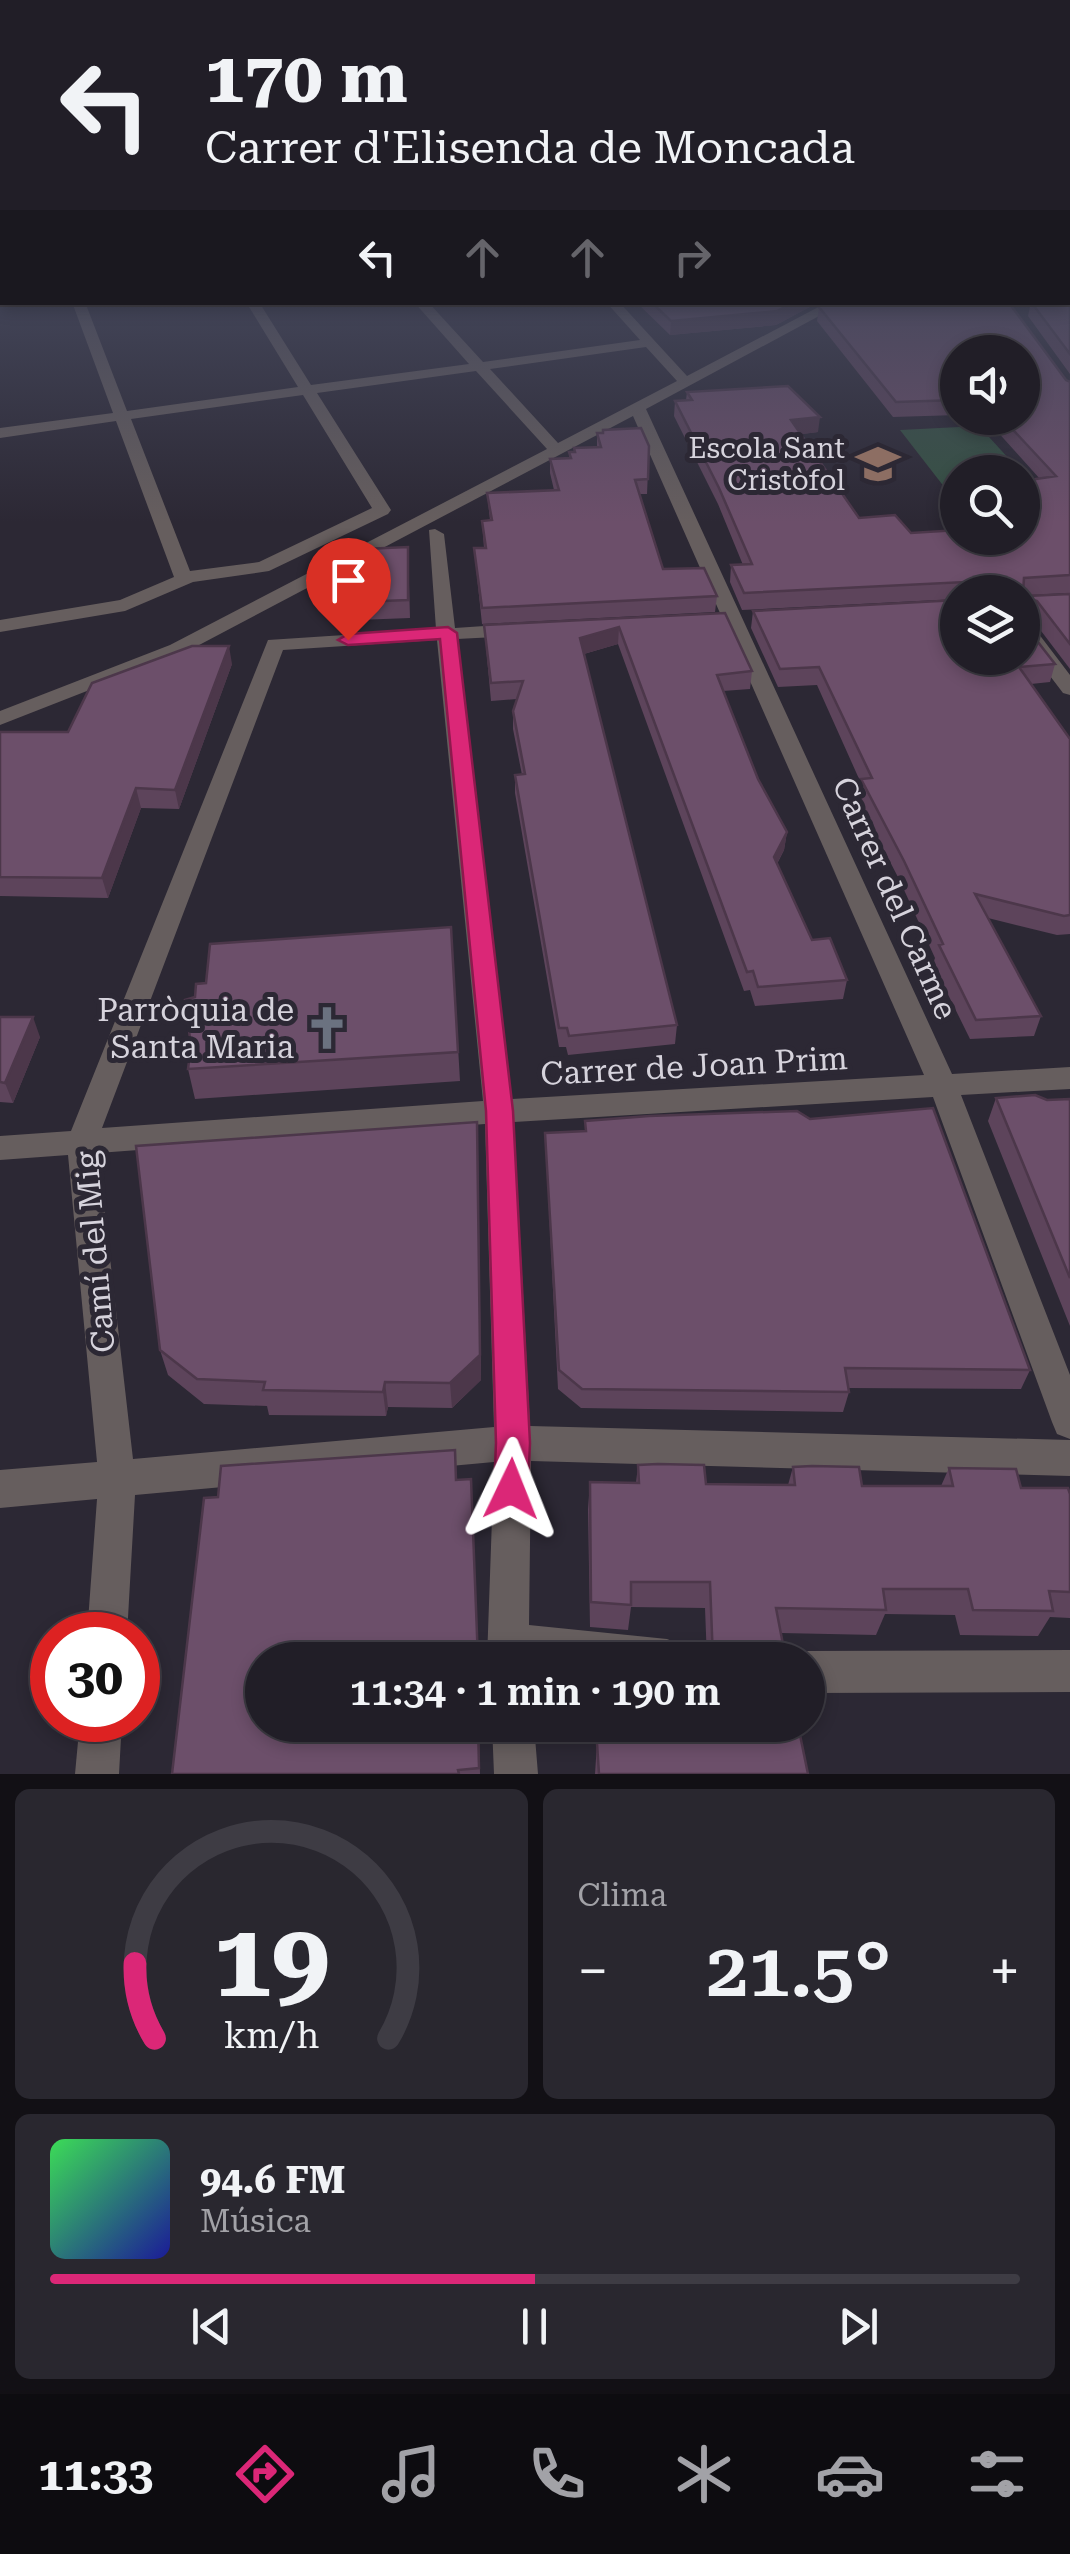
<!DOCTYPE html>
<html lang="es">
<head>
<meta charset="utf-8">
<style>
  body { margin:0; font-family:"Roboto Serif",serif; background:#29272f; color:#f1f3f6; height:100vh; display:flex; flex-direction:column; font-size:38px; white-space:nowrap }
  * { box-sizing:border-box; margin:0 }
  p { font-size:32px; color:#a2a2a7 }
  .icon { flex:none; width:55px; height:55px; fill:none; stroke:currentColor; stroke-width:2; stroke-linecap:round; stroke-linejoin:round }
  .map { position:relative; height:1774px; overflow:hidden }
  .details { display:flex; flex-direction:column; gap:15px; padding:15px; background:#121015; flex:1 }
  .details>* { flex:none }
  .banner { position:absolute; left:0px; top:0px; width:1070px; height:305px; box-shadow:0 5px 15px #0003,0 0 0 2px #3e3c44; background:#211e27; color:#f1f3f6; overflow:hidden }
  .buttons { position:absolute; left:940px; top:335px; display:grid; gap:20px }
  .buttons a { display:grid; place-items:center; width:100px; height:100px; border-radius:50%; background:#211e27; box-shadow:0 5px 15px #0003,0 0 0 2px #3e3c44; font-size:50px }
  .speed { position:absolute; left:30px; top:1612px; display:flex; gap:20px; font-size:50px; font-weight:700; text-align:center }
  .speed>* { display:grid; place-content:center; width:130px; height:130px; border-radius:50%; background:#211e27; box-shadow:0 5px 15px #0003,0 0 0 2px #3e3c44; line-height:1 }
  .speed .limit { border:15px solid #d22; background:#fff; color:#111 }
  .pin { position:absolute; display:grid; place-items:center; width:85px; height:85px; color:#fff; margin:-102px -42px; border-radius:50% 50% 50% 0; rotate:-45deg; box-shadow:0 0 10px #0007 }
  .pin .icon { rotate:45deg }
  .me { position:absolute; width:110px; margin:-55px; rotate:2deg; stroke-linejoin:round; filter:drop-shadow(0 0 8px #0008) }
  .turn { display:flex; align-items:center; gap:35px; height:210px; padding:0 40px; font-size:45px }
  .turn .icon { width:130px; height:130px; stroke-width:2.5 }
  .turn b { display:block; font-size:70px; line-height:85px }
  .lanes { display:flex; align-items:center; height:95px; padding:0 40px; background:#0003; justify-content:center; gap:50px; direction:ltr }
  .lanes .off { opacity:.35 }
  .big { font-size:75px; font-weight:600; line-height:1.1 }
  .details .widget { flex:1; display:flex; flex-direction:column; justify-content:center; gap:15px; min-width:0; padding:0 35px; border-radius:15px; background:#29272f }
  .details .dial { align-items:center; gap:0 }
  .dial svg { height:260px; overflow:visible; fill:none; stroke:#3e3c44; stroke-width:7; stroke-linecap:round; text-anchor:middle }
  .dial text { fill:#f1f3f6; stroke:none }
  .song { display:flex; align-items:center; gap:30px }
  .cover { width:120px; height:120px; border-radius:15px; background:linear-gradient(135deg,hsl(130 70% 55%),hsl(240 70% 35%)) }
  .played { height:10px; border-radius:5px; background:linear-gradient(90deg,#db2777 50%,#3e3c44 50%) }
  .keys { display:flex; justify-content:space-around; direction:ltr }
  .heat { display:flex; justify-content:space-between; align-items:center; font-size:55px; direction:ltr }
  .details .tiles { flex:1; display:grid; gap:15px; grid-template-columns:1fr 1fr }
  .widget:last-child { grid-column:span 2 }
  .trip { position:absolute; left:245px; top:1642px; width:580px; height:100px; border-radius:50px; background:#211e27; box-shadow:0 5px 15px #0003,0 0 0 2px #3e3c44; font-weight:600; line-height:100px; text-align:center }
  .menu { display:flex; height:160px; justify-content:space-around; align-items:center; background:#0d0c10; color:#a2a2a7 }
  .menu .icon { width:70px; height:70px }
  .menu .on { color:#db2777 }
  .menu b { font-size:45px; color:#f1f3f6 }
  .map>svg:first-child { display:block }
</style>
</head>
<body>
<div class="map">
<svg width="1070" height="1774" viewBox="0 0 1070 1774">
  <rect width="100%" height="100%" fill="#2c2834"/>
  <path fill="#365143" d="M979 426 1021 472H958L957 487 945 488 900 430Z"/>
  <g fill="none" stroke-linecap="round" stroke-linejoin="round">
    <path fill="#665e5e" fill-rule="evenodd" d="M0 279H2V287H0Z
      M72 302H85L127 411 298 387 246 302H259L311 385 469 364 414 302H428L483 362 640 340 606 302H619L687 376 828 302H845L646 409 952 1074 1070 1067V1089L961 1095 1070 1375V1439L1057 1434 1052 1422 933 1097 514 1122 530 1426 1070 1440V1476L531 1461 529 1625 667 1639 682 1645 688 1660H487L494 1462 135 1495 127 1635H87L97 1499 0 1508V1470L97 1462 68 1155 0 1160V1136L71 1131 268 640 436 629 429 530 435 529 444 534 455 628 515 624 525 630 515 636 457 639 512 1099 924 1075 633 416 184 653 0 725V711L170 645 547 449 476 371 317 393 391 510 388 514 269 571 193 582 125 611 0 632V620L120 600 174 577 116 421 0 438V428L113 413ZM646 347 677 381 558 443 490 369ZM303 395 372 508 259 562 190 571 131 419ZM437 640 483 1101 102 1128 283 650ZM485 1124 494 1427 133 1459 98 1153Z
      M1022 619 1029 621 1070 675V695L1063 693 1022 639Z
      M1070 1650V1692L808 1693V1660H792L808 1651Z
      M80 1720H122L119 1774H75Z
      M492 1725H534L538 1774H494Z"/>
  </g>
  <path fill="#5d445b" d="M1070 288V374L1028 316 1031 302H1068Z
    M636 302H819L776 325 670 335Z
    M819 307 1070 382V593L1025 595 1070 594V669L1032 619 1023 616 1024 624 1055 664 1050 682 1031 684 1070 739V934L1057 935 988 918 1041 1016 1034 1036 970 1039 933 964 935 958 900 881 857 798 860 781 817 685 778 687 751 628 753 611 958 600 1022 592H958V599L742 610 730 582 731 565H743L718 504 674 416 675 401 686 400 687 392 818 432 801 434 859 518 911 533 1022 538 1040 479 986 419H979L978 418H1022L958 352V415L893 417 817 321Z
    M597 433 649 446 647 494H640L663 569 717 596 715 612 482 624 474 548H484L482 521 490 520 487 493 554 490 550 473V459L569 458V452H574V448L597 447Z
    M408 547 410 618 358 620 356 602Z
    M725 613 752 671 750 689 723 691 758 779 787 832 784 850 777 864 812 940 847 980 843 999 755 1006 750 990 744 991 618 644 584 654 677 1025 675 1044 568 1055 566 1047H559L515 793V775H522L513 729V711L517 699 491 701 484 625Z
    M232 664 179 809 141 808 108 898 0 896V732H68Z
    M451 927 460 1081 195 1099 188 1069 195 997 206 983Z
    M0 1017 40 1037 13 1103 0 1102Z
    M996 1098 1047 1100 1070 1099V1326L988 1121Z
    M585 1121 1030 1370 1021 1389 848 1388 849 1392 843 1412 581 1408 558 1389 545 1133 585 1131Z
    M478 1148 481 1380 452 1408 388 1407 386 1416 269 1415 267 1406 204 1404 168 1375 160 1350Z
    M638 1465 706 1484 788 1485 793 1467 862 1486H941L949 1468 1021 1488 1070 1494V1618L1050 1617 1038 1636 960 1635 955 1615 885 1614 876 1635 781 1633 786 1660H707L705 1608 631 1607 628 1630 590 1627 588 1509 590 1482 636 1483Z
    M262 1725H479L480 1774H172Z
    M602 1725H798L808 1774H595L597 1743H601Z"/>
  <path fill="#4c374a" d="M794 302H819L776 325 670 335 671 321Z
    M820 417 818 432 789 436 791 420Z
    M619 627 618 644 580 655V638Z
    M229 646 232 664 179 809 175 790Z
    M136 788 141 808 108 898 102 878Z
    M787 832 784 850 771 875 774 857Z
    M33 1017 40 1037 13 1103 5 1083Z
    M477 1122 481 1380 452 1408 450 1383Z
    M385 1382 388 1407 386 1416 383 1392Z"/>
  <path fill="#6c4f6a" stroke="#4c374a" stroke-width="2.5" d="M1070 288V354L1031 302H1068V289Z
    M651 302H794L777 311 671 321Z
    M828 302H954L971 305 1009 303 1066 380 1070 382V575L1024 578 1023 593 1027 596 1070 594V644L1037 601 1028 598 1023 601 1024 624 1055 664 1019 667 1070 739V915L1064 916 975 894 1041 1016 976 1020 939 945 943 944 904 861 861 779 872 778 819 667 780 669 753 611 958 600V658H1022V592H965V582L744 593 731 565 752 564 719 488 675 401 692 400 687 392 788 386 820 417 791 420 859 518 895 515 911 533 958 530V538H1022V481L1056 476 1002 418H1022V352H958V400L896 402 819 307Z
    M641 428 649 446 648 479 635 480 663 569 704 568 717 596 482 608 474 548H486L482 521 492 520 487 493 559 490 550 459 571 458 569 452H575L574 448 601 447 597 433H603V430Z
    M408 547V600L356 602 355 553H365L364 549Z
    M725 613 752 671 717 675 758 779 787 832 774 857 812 940 830 938 847 980 758 987 753 971 747 972 619 627 580 638 677 1025 569 1036 567 1028H559L515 775 525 774 513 711 523 681 491 683 484 625Z
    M192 646H229L175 790 136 788 102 878 0 877V732H68L92 683Z
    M451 927 458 1052 188 1069 191 1046 185 1000 195 997 196 984 206 983 210 944Z
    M0 1017H33L5 1083 0 1082Z
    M1035 1095 1047 1100 1070 1099V1278L996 1098Z
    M933 1108 1030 1370 845 1368 849 1392 582 1389 559 1370 545 1133 586 1131 585 1121 649 1116 797 1111 810 1119Z
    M477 1122 480 1355 450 1383 385 1382 383 1392 263 1390 265 1382 197 1379 160 1350 136 1146Z
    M455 1450 456 1480 471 1479 478 1660H262V1725H478L479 1768 458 1770 459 1774H172L204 1498 218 1497 221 1466Z
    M658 1464 704 1465 706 1484 795 1485 793 1467 812 1466 859 1467 862 1486H953L949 1468 1016 1469 1021 1488H1068L1070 1494V1592L1049 1591 1053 1611 973 1610 968 1589H883L886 1610 776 1608 786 1660H713L710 1582H631V1605L591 1602 590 1482 639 1483 638 1465Z
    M603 1725H798L808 1774H599L597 1743 605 1742Z"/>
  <linearGradient id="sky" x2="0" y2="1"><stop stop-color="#18161d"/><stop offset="0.52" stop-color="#45485c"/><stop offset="1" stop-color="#45485c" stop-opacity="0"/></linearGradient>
  <rect width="1070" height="522" fill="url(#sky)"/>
  <path fill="#db2777" stroke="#8e194d" stroke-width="2.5" d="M448 627 457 633 513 1111 530 1443 528 1489 523 1501 511 1506 499 1501 494 1489 496 1443 486 1111 440 639 348 645 338 640 348 634Z"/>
  <defs>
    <g id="school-bare" transform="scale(3.45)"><path d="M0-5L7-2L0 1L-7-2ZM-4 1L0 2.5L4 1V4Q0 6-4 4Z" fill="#8d6e63" stroke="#2c2834" stroke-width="2.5" paint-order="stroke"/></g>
    <g id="church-bare" transform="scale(3.45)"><path d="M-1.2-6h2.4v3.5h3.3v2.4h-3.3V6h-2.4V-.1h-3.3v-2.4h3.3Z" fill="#6b7280" stroke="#2c2834" stroke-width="2.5" paint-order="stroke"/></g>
  </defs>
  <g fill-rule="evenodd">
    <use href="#school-bare" x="878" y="464"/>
    <use href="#church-bare" x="327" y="1028"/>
  </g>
  <g text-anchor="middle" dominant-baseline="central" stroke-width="10" stroke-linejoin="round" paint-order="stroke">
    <g font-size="28" fill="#d6d3dc" stroke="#2c2834" text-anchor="end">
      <text x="845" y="448">Escola Sant<tspan x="845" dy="32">Cristòfol</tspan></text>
    </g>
    <g font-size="32" fill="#d6d3dc" stroke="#2c2834">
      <text transform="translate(895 898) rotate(66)">Carrer del Carme</text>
      <text transform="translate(694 1066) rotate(-3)">Carrer de Joan Prim</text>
      <text transform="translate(95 1252) rotate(-95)">Camí del Mig</text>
    </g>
    <g font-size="32" fill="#d6d3dc" stroke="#2c2834" text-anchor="end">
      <text x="294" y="1010">Parròquia de<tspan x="294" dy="37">Santa Maria</tspan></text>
    </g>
  </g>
</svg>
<div class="buttons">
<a><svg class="icon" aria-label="sound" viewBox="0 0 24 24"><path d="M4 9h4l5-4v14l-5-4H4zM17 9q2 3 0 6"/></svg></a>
<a><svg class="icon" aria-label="search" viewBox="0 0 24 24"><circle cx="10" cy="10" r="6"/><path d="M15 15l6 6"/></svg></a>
<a><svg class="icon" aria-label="layers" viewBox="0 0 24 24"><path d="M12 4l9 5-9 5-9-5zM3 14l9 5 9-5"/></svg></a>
</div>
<div class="speed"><div class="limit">30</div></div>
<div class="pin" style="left:348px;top:640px;background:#d93025"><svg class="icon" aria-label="arrive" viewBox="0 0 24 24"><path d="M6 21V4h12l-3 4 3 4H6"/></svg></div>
<svg class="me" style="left:511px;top:1489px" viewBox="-20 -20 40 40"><path d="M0-17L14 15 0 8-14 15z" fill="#db2777" stroke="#fff" stroke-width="4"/></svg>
<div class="trip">11:34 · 1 min · 190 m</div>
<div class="banner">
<div class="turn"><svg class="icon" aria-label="left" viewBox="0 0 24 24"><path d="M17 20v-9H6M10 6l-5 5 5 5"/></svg><div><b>170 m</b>Carrer d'Elisenda de Moncada</div></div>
<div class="lanes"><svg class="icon" aria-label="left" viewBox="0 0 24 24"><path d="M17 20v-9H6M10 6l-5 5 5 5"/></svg><svg class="icon off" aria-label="ahead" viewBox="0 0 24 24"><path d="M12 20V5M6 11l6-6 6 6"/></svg><svg class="icon off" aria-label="ahead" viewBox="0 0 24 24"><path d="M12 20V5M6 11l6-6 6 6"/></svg><svg class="icon off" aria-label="right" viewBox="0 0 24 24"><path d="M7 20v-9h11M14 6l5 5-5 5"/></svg></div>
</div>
</div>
<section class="details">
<div class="tiles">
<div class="widget dial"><svg viewBox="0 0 100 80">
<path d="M14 69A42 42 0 1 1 86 69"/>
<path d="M14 69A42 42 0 0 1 8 46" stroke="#db2777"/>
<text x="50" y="56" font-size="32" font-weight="700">19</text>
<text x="50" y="72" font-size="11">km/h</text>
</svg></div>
<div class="widget"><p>Clima</p>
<div class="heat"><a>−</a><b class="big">21.5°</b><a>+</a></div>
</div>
<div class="widget">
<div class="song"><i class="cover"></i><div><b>94.6 FM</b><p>Música</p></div></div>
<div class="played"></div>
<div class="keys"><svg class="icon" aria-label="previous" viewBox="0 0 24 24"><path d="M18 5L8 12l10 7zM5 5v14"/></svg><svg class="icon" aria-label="pause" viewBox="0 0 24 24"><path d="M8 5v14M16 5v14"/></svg><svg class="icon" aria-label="next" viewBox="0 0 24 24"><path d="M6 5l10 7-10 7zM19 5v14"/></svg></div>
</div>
</div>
</section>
<nav class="menu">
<b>11:33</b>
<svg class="icon on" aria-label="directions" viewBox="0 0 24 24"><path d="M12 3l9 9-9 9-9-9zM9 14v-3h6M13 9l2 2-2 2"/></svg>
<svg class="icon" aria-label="music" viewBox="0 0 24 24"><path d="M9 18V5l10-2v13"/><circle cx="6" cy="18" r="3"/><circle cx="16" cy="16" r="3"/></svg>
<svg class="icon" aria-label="phone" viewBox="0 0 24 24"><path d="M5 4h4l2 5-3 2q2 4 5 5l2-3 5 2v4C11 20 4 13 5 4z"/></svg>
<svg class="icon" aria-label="climate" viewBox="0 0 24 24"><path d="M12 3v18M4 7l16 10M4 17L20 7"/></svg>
<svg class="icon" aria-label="car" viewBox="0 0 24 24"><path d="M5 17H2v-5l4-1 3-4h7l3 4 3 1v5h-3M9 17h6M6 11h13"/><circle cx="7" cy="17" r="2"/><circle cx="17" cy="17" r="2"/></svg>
<svg class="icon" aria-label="filters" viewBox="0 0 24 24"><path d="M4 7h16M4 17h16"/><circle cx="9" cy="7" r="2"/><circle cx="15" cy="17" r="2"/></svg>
</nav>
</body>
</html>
